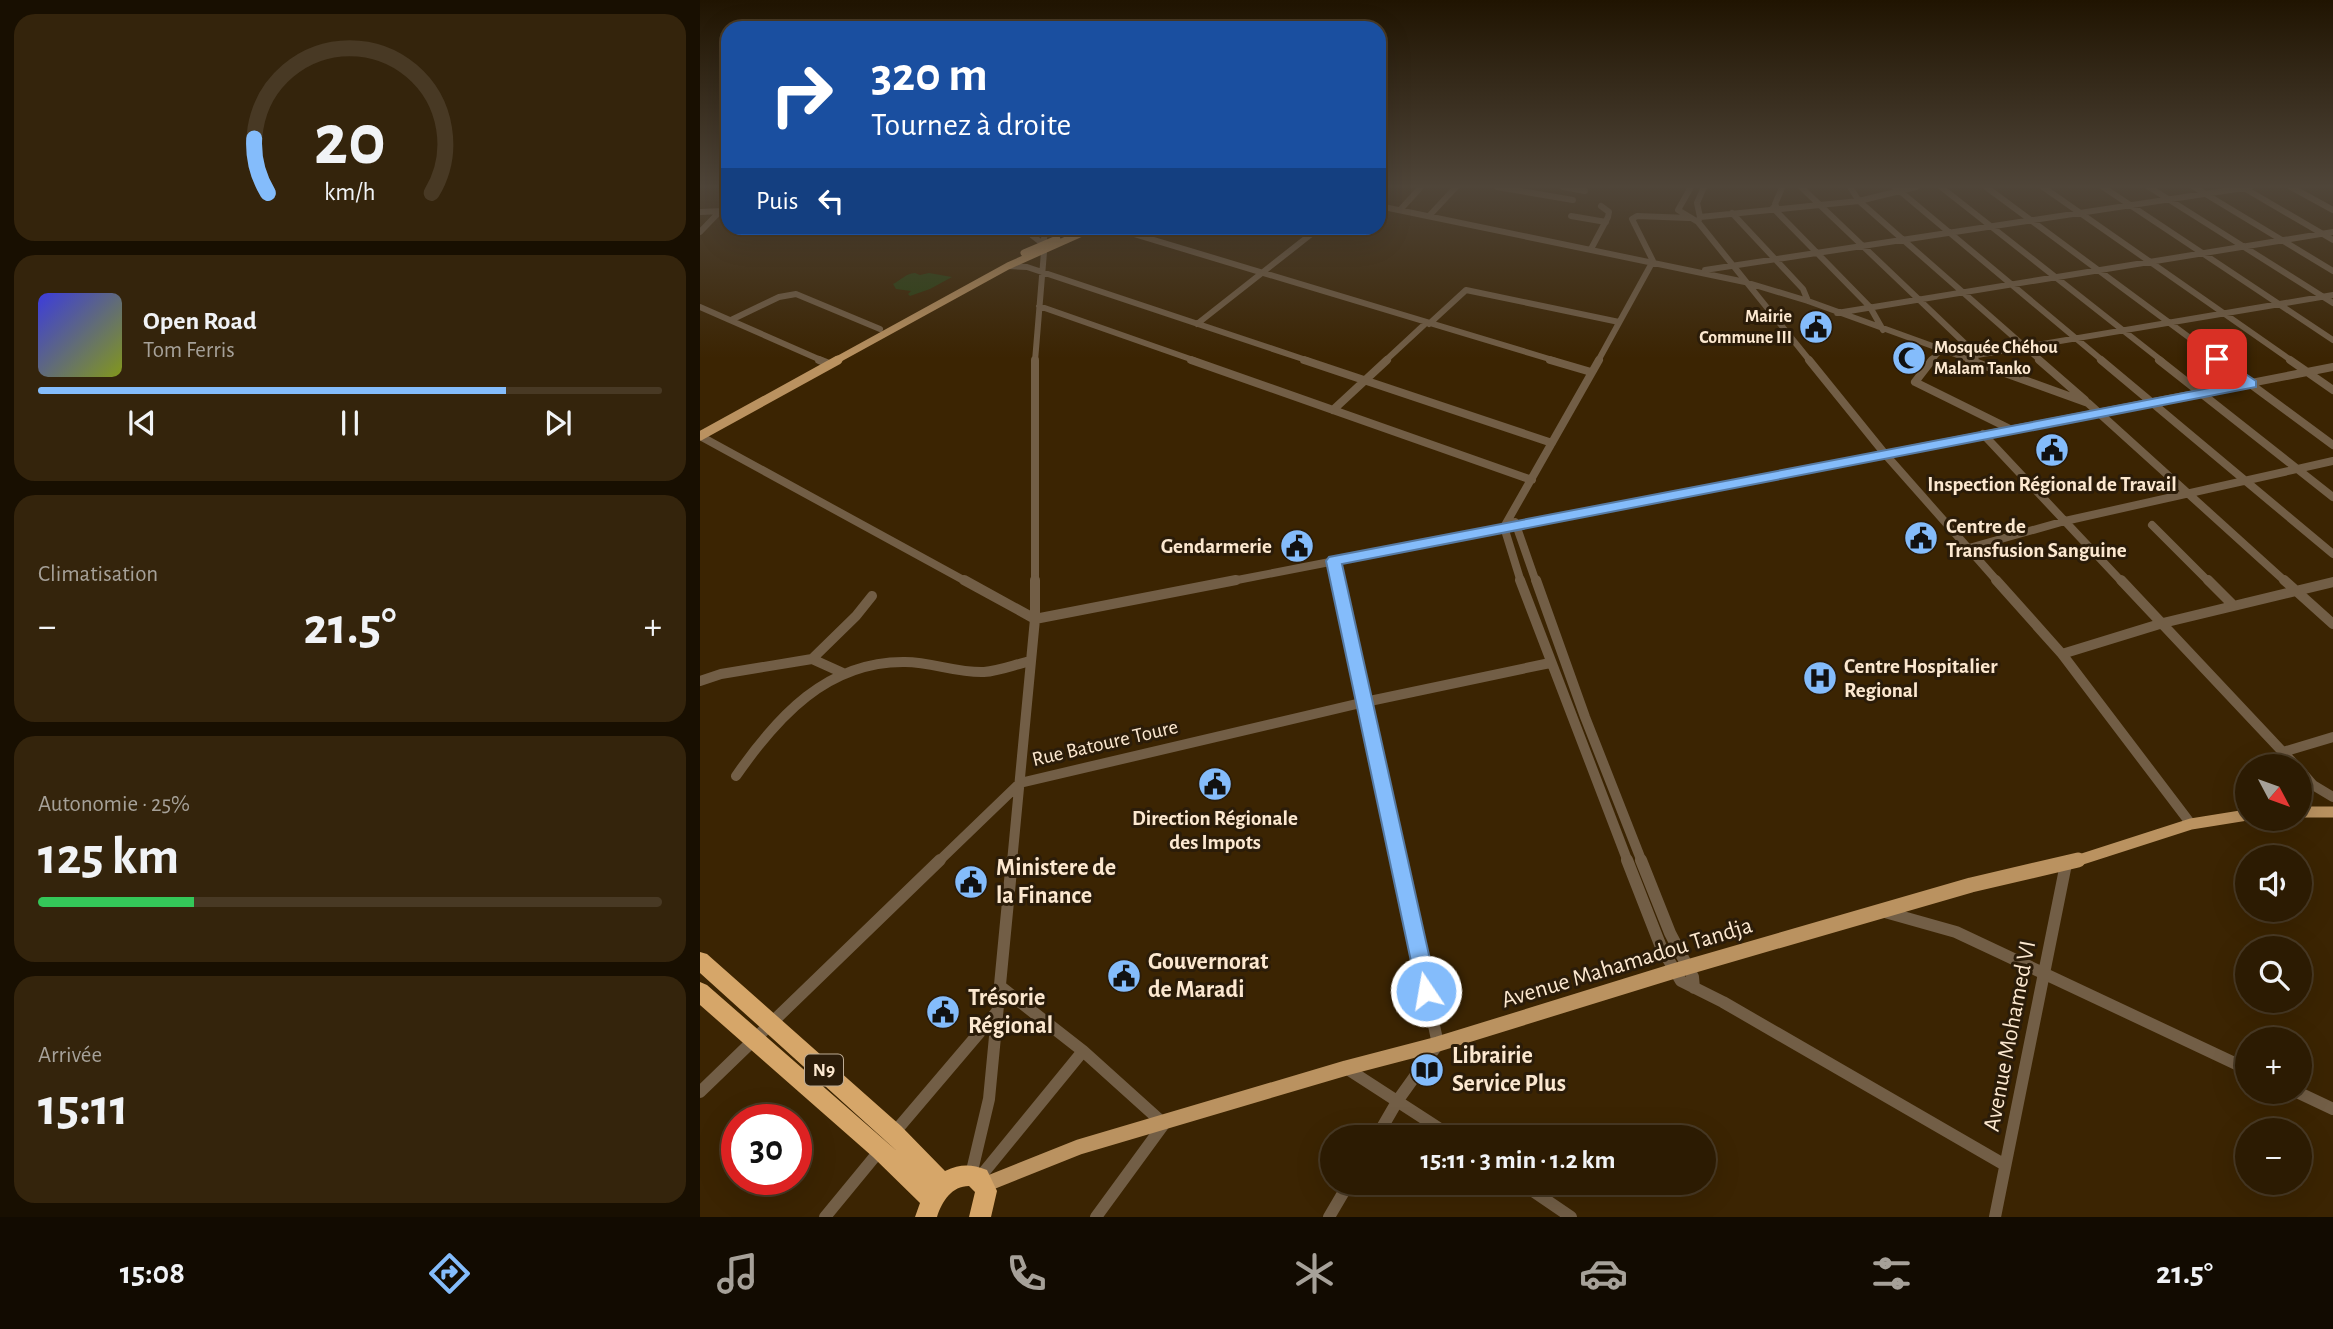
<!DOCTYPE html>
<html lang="fr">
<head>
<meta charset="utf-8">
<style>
  body { margin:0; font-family:"Alegreya Sans",sans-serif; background:#34240c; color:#f1f3f6; height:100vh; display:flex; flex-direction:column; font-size:26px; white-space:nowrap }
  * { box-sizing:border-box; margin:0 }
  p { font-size:23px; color:#a6a199 }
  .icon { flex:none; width:38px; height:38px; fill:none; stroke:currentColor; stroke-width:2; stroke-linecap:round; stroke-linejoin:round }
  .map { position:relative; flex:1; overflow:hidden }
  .panel { display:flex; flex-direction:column; gap:14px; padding:14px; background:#180f01; width:700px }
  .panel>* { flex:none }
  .hud { position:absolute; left:21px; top:21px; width:665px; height:214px; border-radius:21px; box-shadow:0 7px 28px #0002,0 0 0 2px #483924; background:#1a4fa0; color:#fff; overflow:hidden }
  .needle { width:46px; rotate:131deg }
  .buttons { position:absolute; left:1535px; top:754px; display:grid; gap:14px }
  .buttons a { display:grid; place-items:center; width:77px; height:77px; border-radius:50%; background:#2c1b02; box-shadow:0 7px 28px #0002,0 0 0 2px #483924; font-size:35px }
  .speed { position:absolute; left:21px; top:1104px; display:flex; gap:14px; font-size:35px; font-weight:700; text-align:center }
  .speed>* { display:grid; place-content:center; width:91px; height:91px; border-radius:50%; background:#2c1b02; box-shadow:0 7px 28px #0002,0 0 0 2px #483924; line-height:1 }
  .speed .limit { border:10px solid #d22; background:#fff; color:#111 }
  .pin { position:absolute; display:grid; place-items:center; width:60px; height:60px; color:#fff; margin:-30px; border-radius:14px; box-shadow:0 4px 10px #0006 }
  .me { position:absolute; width:77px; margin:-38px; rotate:348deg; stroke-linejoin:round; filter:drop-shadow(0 0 5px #0008) }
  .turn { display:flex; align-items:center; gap:24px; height:147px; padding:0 35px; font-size:32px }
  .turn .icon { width:91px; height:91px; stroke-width:2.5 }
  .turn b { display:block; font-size:49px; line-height:60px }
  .then { display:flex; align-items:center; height:66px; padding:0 35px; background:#0003; gap:14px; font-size:26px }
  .big { font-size:52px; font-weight:600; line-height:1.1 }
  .panel .tile { flex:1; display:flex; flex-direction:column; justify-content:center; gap:10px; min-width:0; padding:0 24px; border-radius:21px; background:#34240c }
  .panel .dial { align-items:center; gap:0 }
  .dial svg { height:182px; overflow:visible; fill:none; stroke:#483924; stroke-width:7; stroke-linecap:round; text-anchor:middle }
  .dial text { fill:#f1f3f6; stroke:none }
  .song { display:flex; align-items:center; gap:21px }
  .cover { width:84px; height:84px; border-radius:10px; background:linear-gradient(135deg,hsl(240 70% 55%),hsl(70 70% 35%)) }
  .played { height:7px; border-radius:4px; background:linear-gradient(90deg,#84bcfb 75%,#483924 75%) }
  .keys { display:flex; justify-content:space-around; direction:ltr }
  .heat { display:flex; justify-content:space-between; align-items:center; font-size:38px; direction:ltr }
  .charge { height:10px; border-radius:5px; background:linear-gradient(90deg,#34c759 25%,#483924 0) }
  .trip { position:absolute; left:620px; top:1125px; width:396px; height:70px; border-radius:35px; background:#2c1b02; box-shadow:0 7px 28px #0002,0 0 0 2px #483924; font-weight:600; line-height:70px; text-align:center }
  .dock { display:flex; height:112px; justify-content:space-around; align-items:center; background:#120b01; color:#a6a199 }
  .dock .icon { width:49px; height:49px }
  .dock .selected { color:#84bcfb }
  .dock b { font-size:32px; color:#f1f3f6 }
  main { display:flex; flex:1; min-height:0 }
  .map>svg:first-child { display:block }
</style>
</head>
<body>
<main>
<section class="panel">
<div class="tile dial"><svg viewBox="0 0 100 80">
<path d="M14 69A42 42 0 1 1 86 69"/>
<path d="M14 69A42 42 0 0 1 8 45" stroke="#84bcfb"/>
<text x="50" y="56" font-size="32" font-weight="700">20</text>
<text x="50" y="72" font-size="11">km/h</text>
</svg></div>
<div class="tile">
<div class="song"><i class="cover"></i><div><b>Open Road</b><p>Tom Ferris</p></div></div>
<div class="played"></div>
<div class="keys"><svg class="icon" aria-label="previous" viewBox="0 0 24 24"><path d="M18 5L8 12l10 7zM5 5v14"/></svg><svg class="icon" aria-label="pause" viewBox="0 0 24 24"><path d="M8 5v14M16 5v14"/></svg><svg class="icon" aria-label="next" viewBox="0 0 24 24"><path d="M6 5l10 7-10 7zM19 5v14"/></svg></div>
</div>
<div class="tile"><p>Climatisation</p>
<div class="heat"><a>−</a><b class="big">21.5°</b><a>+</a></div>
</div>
<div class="tile"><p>Autonomie · 25%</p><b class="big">125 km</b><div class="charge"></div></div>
<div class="tile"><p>Arrivée</p><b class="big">15:11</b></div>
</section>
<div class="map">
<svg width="1633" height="1217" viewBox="0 0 1633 1217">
  <rect width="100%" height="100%" fill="#3b2402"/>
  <path fill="#294111" d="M215 273 220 275 229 273 252 277 230 289 210 296 208 294 211 291 196 289 193 284C201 280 205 274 215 273Z"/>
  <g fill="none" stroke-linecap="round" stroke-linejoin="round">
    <path stroke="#725e46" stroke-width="6" d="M797 187 873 200
      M863 187 885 191
      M991 187 978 210 998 222 1000 217 1159 201 1341 361
      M1101 187 1277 355
      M1150 187 1159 201 1216 187
      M1195 187 1403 361
      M1241 187 1462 361
      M1286 187 1521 361
      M1343 187 1592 361
      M1403 187 1633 340
      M1449 187 1633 303
      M1494 187 1633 271
      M1591 187 1633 210
      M1544 188 1633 240
      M679 193 685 187
      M679 206 1045 282 1108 301 1274 361
      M1073 208 1170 307 1183 330
      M1077 208 1075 204 1082 188
      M700 210 721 187
      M0 212 23 211
      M1032 213 1103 289 1108 301
      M729 216 756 187
      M871 216 906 222
      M1000 217 997 203 1004 187
      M998 222 1110 361
      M312 228 329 233 343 244
      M414 228 856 361
      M0 232 28 203
      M343 244 346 228
      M891 249 908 217 909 212 901 206
      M308 266 327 267 609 361
      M1005 270 1550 187
      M339 306 496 361
      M0 307 123 361
      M1137 313 1633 232
      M31 320 79 297 96 294 180 329
      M497 324 619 228
      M729 324 766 290 919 322
      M335 361 344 252
      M685 361 726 323
      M898 361 953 261 932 219 937 216 989 218
      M1231 361 1240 350
      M1274 361 1277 355 1633 295"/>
    <path stroke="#725e46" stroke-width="8" d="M119 360 129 364
      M335 360V582
      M491 360 832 480
      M604 360 852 443
      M850 360 891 372
      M1109 360 1185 454 1298 582
      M1232 360 1215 382 1308 428
      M1269 360 1388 403 1586 582
      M1339 360 1385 400
      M1401 360 1633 554
      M1459 360 1633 497
      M1518 360 1633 445
      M1590 360 1633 390
      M633 410 687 360
      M1283 434 1422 582
      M0 436 267 582
      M815 522 836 582
      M1452 525 1509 582
      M1269 548 1365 521 1633 461
      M634 561 638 582
      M527 582 1633 367
      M821 582 804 527 899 360"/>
    <path stroke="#725e46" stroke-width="10" d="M264 580 335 619 536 580
      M638 580 699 862
      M820 580 928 862
      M836 580 885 717 942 862
      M1296 580 1362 654 1491 824
      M1421 580 1596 766
      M1508 580 1534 606
      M1584 580 1633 624
      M1362 654 1463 623 1633 582
      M143 673 112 659 156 616 172 596
      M0 681 21 674 112 659
      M1583 752 1633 737
      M1600 770 1613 785 1633 797
      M36 776C77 717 127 661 205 662 232 662 257 673 284 672 300 671 316 664 331 661
      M238 862 320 783 665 702 850 663
      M312 862 335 619V580"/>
    <path stroke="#725e46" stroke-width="12" d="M927 860 961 947 981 981 1023 1002 1305 1165
      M941 860 970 933 993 977 994 988
      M1185 912 1256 932 1547 1069
      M301 987 383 1051 464 1124 396 1217
      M646 1068 754 1138
      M0 1092 240 860
      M1597 1092 1633 1109
      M194 1133 296 1013
      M676 1138 698 1100 738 1044 698 860
      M271 1175 289 1099 312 860
      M280 1177 383 1051
      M821 1183 871 1217
      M125 1217 181 1149
      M629 1217 649 1183
      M1295 1217 1366 864"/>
    <path stroke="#ba9260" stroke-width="7" d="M324 253 357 239
      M135 361 308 266 393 228"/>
    <path stroke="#ba9260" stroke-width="9" d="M0 436 138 360"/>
    <path stroke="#ba9260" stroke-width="11" d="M1600 812H1633
      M1373 862 1491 824 1547 815"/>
    <path stroke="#ba9260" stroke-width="15" d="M284 1185 379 1147 646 1068 738 1044 974 971 1271 885 1378 860"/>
    <path fill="#d6a669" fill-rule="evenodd" d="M0 952 7 954 201 1126 245 1171C261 1164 270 1164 287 1170L297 1191 291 1217H269L275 1192 269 1186C252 1186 242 1201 237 1217H215L220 1203 173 1157 0 1005V982L7 985 198 1152 0 973Z"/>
  </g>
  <linearGradient id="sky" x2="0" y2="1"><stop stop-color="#201401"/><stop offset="0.52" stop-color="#4f4539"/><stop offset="1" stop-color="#4f4539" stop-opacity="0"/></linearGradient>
  <rect width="1633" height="358" fill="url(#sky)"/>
  <path fill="#84bcfb" stroke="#567aa3" stroke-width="2" d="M1517 355 1556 381V387L642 564 737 991 734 999 726 1002 719 999 626 561 629 557 1541 382 1512 361 1510 359Z"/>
  <defs>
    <g id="civic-disc" transform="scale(1.75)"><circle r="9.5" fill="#84bcfb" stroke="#2b1c09"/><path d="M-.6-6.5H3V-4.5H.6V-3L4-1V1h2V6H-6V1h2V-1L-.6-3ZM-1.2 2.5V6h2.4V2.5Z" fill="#111"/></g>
    <g id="mosque-disc" transform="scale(1.75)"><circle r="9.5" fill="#84bcfb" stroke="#2b1c09"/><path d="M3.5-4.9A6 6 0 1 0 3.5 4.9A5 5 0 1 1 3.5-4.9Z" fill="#111"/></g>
    <g id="hospital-disc" transform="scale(1.75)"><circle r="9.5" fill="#84bcfb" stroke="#2b1c09"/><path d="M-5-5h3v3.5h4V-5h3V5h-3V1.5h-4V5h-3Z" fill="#111"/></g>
    <g id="library-disc" transform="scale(1.75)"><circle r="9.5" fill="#84bcfb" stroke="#2b1c09"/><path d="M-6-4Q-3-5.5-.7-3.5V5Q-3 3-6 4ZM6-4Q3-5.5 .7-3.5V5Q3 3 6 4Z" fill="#111"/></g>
  </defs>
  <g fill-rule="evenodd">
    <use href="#civic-disc" x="1116" y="327"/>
    <use href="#mosque-disc" x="1209" y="358"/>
    <use href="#civic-disc" x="1352" y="450"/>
    <use href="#civic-disc" x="1221" y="538"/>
    <use href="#civic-disc" x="597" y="546"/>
    <use href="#hospital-disc" x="1120" y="678"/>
    <use href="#civic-disc" x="515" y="784"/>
    <use href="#civic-disc" x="271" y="882"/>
    <use href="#civic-disc" x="424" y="976"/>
    <use href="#civic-disc" x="243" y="1012"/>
    <use href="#library-disc" x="727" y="1070"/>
  </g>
  <g text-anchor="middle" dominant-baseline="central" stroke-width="6" stroke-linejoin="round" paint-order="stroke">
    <g font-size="18" font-weight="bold" fill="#fce8d0" stroke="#2b1c09" text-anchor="end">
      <text x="1092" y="317">Mairie<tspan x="1092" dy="21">Commune III</tspan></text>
      <text x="1234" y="348" text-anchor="start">Mosquée Chéhou<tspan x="1234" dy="21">Malam Tanko</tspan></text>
    </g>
    <rect fill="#2b1c09" stroke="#bdab94" stroke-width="2" x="105" y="1054.5" width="38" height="31" rx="5"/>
    <g font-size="19" font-weight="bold" fill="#fce8d0">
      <text x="124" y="1070">N9</text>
    </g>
    <g font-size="21" font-weight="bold" fill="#fce8d0" stroke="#2b1c09">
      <text x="1352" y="484">Inspection Régional de Travail</text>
      <text x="1246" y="526" text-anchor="start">Centre de<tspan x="1246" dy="24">Transfusion Sanguine</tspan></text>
      <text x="572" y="546" text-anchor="end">Gendarmerie</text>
      <text x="1144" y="666" text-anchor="start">Centre Hospitalier<tspan x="1144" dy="24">Regional</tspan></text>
      <text x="515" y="818">Direction Régionale<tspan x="515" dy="24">des Impots</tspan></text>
    </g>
    <g font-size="21" fill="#fce8d0" stroke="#2b1c09">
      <text transform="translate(405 743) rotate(-13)">Rue Batoure Toure</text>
    </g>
    <g font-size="24" font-weight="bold" fill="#fce8d0" stroke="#2b1c09" text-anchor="start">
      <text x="296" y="868">Ministere de<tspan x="296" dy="28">la Finance</tspan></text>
      <text x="448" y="962">Gouvernorat<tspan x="448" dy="28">de Maradi</tspan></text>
      <text x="268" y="998">Trésorie<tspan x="268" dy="28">Régional</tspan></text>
      <text x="752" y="1056">Librairie<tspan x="752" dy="28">Service Plus</tspan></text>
    </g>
    <g font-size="24" fill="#fce8d0" stroke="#2b1c09">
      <text transform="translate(927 963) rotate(-17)">Avenue Mahamadou Tandja</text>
      <text transform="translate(1310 1036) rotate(-79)">Avenue Mohamed VI</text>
    </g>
  </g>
</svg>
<div class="buttons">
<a><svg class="needle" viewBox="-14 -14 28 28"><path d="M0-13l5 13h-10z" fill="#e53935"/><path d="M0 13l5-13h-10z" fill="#a6a199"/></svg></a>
<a><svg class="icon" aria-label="sound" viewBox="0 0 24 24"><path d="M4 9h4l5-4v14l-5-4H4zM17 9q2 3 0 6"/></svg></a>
<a><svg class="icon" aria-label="search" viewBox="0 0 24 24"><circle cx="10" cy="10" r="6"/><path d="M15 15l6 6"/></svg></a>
<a>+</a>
<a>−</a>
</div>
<div class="speed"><div class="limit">30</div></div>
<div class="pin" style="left:1517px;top:359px;background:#d93025"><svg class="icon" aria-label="arrive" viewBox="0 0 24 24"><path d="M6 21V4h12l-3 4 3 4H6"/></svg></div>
<svg class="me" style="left:726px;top:991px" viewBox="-20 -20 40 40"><circle r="17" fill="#84bcfb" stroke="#fff" stroke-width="3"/><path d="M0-11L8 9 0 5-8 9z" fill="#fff"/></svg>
<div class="trip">15:11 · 3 min · 1.2 km</div>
<div class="hud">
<div class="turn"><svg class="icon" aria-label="right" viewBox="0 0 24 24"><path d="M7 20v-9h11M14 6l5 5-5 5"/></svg><div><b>320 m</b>Tournez à droite</div></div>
<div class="then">Puis<svg class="icon" aria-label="left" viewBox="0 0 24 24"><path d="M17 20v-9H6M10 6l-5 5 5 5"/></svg></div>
</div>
</div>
</main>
<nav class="dock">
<b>15:08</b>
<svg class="icon selected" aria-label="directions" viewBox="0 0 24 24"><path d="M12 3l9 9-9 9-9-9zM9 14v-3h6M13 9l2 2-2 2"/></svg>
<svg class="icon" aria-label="music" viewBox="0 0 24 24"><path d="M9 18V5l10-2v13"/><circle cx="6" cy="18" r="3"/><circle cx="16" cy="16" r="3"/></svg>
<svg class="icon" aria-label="phone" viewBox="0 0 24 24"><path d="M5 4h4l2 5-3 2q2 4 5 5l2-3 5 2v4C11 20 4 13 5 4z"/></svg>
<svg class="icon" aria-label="climate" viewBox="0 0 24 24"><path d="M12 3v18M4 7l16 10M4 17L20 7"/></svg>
<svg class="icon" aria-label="car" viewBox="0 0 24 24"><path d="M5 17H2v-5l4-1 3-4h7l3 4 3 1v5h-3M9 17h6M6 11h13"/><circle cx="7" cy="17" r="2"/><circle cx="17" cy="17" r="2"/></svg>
<svg class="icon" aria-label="filters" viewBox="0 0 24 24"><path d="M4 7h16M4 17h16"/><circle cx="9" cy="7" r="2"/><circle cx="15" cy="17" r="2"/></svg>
<b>21.5°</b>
</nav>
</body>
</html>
